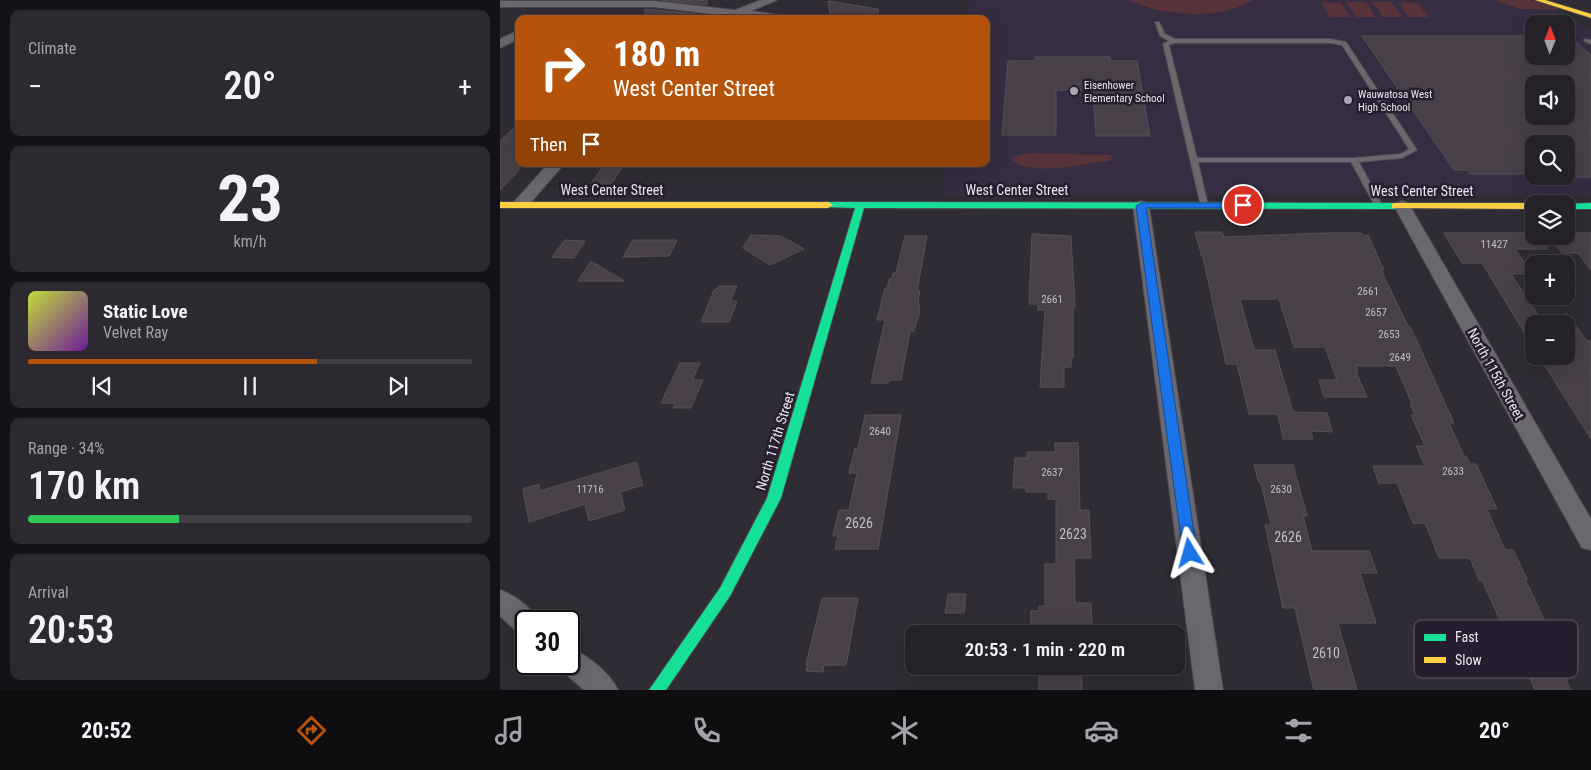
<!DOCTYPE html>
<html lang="en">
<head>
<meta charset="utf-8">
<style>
  body { margin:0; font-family:"Roboto Condensed",sans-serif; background:#2c2930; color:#f1f3f6; height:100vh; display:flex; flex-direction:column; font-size:19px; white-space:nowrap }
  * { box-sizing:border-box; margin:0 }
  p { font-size:16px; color:#a3a3a8 }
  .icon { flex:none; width:28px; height:28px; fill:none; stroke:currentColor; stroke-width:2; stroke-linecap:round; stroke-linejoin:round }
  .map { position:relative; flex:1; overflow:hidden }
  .side { display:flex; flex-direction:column; gap:10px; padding:10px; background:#141216; width:500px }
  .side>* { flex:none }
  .hud { position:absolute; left:15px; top:15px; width:475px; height:152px; border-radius:10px; box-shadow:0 5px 20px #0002,0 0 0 1px #413e45; background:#b45309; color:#fff; overflow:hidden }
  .needle { width:32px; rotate:1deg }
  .tools { position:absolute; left:1025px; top:15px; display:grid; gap:10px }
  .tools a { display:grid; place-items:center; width:50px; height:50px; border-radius:10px; background:#242128; box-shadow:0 5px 20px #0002,0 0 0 1px #413e45; font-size:25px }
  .speed { position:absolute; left:15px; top:610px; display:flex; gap:10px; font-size:25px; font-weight:700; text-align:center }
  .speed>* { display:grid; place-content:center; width:65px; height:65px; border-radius:50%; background:#242128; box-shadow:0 5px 20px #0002,0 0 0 1px #413e45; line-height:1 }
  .speed .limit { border:2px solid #111; border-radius:8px; background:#fff; color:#111 }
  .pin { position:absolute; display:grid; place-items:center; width:42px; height:42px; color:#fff; margin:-21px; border:2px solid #fff; border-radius:50%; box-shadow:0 1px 5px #0007 }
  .me { position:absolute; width:55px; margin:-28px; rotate:352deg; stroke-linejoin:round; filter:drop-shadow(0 0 4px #0008) }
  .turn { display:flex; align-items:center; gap:18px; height:105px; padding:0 15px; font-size:22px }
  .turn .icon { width:65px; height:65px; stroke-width:2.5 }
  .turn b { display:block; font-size:35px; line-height:42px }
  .then { display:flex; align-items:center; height:48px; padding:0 15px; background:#0003; gap:10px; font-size:19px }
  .big { font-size:38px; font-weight:600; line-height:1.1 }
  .side .widget { flex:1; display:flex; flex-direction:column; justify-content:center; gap:8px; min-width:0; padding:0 18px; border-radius:10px; background:#2c2930 }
  .side .dial { align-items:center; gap:0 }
  .dial b { font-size:65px; line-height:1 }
  .song { display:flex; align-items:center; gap:15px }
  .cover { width:60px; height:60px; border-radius:8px; background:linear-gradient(135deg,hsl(70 70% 55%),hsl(280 70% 35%)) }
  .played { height:5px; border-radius:2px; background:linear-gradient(90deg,#b45309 65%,#413e45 65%) }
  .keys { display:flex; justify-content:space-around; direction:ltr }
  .heat { display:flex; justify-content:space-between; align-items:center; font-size:28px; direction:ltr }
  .charge { height:8px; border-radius:4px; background:linear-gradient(90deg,#34c759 34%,#413e45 0) }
  .trip { position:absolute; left:405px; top:625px; width:280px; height:50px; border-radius:10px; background:#242128; box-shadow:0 5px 20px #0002,0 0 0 1px #413e45; font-weight:600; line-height:50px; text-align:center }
  .tab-bar { display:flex; height:80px; justify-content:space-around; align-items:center; background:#0e0d10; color:#a3a3a8 }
  .tab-bar .icon { width:35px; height:35px }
  .tab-bar .current { color:#b45309 }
  .tab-bar b { font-size:22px; color:#f1f3f6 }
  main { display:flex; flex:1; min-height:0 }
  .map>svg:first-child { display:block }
</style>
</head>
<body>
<main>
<section class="side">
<div class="widget"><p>Climate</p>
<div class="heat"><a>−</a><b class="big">20°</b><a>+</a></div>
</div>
<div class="widget dial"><b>23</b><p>km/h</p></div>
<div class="widget">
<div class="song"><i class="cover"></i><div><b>Static Love</b><p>Velvet Ray</p></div></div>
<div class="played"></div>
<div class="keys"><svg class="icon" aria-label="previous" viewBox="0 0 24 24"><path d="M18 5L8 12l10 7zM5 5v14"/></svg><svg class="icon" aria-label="pause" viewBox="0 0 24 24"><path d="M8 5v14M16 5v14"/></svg><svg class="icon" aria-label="next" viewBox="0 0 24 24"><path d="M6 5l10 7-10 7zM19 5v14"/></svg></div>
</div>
<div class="widget"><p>Range · 34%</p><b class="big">170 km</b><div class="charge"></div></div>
<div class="widget"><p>Arrival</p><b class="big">20:53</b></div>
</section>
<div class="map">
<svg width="1091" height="690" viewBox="0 0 1091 690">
  <rect width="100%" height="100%" fill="#302c35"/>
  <path fill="#362d42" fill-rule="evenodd" d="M469 0H993L1020 9 1055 10 1068 15 1091 30V195H442L446 164H486V19H466ZM1034 24H1066V56H1034ZM1034 84H1066V116H1034ZM1034 144H1066V176H1034Z"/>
  <path fill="#58333a" d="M628 0H753C719 21 663 16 628 0Z
    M993 0H1031L1059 8 1055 10 1020 9Z
    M821 2 841 3 850 17H830Z
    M846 2H866L876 17H856Z
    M872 2H891L903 17H883Z
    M898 2 917 3 929 17H909Z
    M528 153 612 155 611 160C604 163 599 161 592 163 573 167 529 174 513 161L512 157Z"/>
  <path fill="#483f48" stroke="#565057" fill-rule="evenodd" d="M162 0H207V5Z
    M328 1 378 9V19H331Z
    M145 9 206 15V19H144Z
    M1066 33 1091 55V177H1077L1066 165V144H1034V169H1028L1032 174H970L967 170H954L862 36H1034V56H1066ZM1034 84H1066V116H1034Z
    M535 57H610V61H637L650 136H596L593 90H556V135H502L508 61H535Z
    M19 123V170L0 190V141Z
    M105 164H124L111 184H91Z
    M695 232H722L724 237 826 233H862L864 236 868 235 884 270H881L908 326H910L954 423H949L964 456H966L970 464H976L997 509H987L1005 550H1013L1027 579H1025L1061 655 1055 656 1071 690H1035L1020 656H1016L982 580H979L970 558H939L925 523H913L897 483H879L873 466H925L916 446H925L911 415H915L910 404H912L896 366H856L858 372H856L867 397H824L819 380H837L825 347H794L779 299H740L754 350H775L793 412 827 413 832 432 811 431 813 439H783L778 414H749L737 364H726L703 257H702Z
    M944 233H1034V236H1047V249H1015L1032 274H1011L1044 324H1034V348L982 263H962Z
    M1066 233H1091V270L1078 253H1062L1050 236H1066Z
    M532 234 571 236 575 308H573V358H571V367H564V387H540L545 310H538V304H529Z
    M251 235 281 236 304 249 270 265 243 248Z
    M405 236H427L417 291H420L418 301 420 311 414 331H410L401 380H389L388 383H371L385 320H377L385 288H387L389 279H392L393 273H396Z
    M65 240 85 241 74 258 52 257Z
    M133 240H177L169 256 123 257Z
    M91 261 124 281H78Z
    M218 286H237L230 301H237L229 322H201L214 290H216Z
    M1066 313 1087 341H1091V439L1040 358H1066Z
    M180 363H200L192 380H203L191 408H173L175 403H161Z
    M365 415H401L378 549H335L338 536H333L339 510H349L357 473H349L355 448H358Z
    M555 443H578L580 510H589L591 558H574L575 603H591L592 627H582V634H531V611H539V606H545V564H556V499H548V492H526V488H513L515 458H527V452H555Z
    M136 462 143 485 120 492 125 510 89 521 85 504 29 522 23 489 39 484 40 491Z
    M754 465H793L807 516H803L812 551H869L877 573H860L876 623H838L857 690H814L795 608H783L765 525H771L761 483H759Z
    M448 594H466L464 613H445Z
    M322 598H358L346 665H324L323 672 306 671 308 665H306Z
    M539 666H581L582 690H539Z"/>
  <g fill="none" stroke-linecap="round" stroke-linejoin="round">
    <g stroke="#4b474f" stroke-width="2">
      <path id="lane" d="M655 22H659L665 34 675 39H830L846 42 917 150 902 158 859 162 883 206 882 208H876L875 206 851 162H698L708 205 704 207H701L663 44 669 41 660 36ZM675 43H830L842 45 909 149 900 154 854 158H697L669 45Z
        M1084 39 1091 40V44L1084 41Z"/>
    </g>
    <g stroke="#4b474f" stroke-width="2">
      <path id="street" d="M261 0H277L251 11 287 16 293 19H254L154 7H0V1H154L235 10Z
        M19 30V39L0 48V39Z
        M48 164H64L26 208H14L12 205 14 202Z
        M641 201 647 203 649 206 723 690H695L633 206 635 203Z
        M902 201 908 203 910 206 1091 519V550L1082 548 894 206 896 203Z
        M0 590C14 594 32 608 39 621H26V634L16 631 0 616Z
        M69 648C87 654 110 673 118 690H84L59 668 57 664H69Z"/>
    </g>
    <g stroke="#4b474f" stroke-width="2">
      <path id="fast" d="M328 202 895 203 900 206 895 209 364 208 281 498 230 596 166 690H149L220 588 267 498 355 208 325 207V203Z
        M1091 203V209H1066V204H1064Z"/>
    </g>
    <g stroke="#4b474f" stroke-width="2">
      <path id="slow" d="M1035 0H1045L1091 14V18Z
        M0 202H328L333 205 328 208H0Z
        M895 203H1034L1036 204H1034V209L892 208V204Z"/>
    </g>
    <use href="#lane" fill="#6a686e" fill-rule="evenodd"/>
    <use href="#street" fill="#6a686e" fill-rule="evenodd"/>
    <use href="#fast" fill="#16e098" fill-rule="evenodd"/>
    <use href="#slow" fill="#ffcf43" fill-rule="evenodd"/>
  </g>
  <path fill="#1a73e8" stroke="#114b97" d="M641 203H743L747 205 743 208H646L697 553 695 557 690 558 685 557 683 553 636 206Z"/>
  <g fill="#a9a4af" stroke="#261e2f" stroke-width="2">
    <circle cx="574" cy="91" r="5"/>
    <circle cx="848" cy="100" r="5"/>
  </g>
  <g text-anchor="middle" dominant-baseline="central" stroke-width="5" stroke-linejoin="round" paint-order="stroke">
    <g font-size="11" fill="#eae5f0" stroke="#261e2f" text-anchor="start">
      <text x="584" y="85">Eisenhower<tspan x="584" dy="13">Elementary School</tspan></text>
      <text x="858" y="94">Wauwatosa West<tspan x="858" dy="13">High School</tspan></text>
    </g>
    <g font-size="11" fill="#c2bcc6">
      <text x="994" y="244">11427</text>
      <text x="868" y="291">2661</text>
      <text x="552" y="299">2661</text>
      <text x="876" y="312">2657</text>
      <text x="889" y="334">2653</text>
      <text x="900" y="357">2649</text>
      <text x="380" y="431">2640</text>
      <text x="953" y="471">2633</text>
      <text x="552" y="472">2637</text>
      <text x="90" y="489">11716</text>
      <text x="781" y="489">2630</text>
    </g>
    <g font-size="14" fill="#eae5f0" stroke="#261e2f">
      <text x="112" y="190">West Center Street</text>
      <text x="517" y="190">West Center Street</text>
      <text x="922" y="191">West Center Street</text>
      <text transform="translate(996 374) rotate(61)">North 115th Street</text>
      <text transform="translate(275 441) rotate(-73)">North 117th Street</text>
    </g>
    <g font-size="14" fill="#c2bcc6">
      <text x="359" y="523">2626</text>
      <text x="573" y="534">2623</text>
      <text x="788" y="537">2626</text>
      <text x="826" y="653">2610</text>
    </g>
  </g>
  <rect x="914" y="620" width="164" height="58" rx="8" fill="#261e2f" stroke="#615a69" stroke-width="1"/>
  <rect x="924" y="634" width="22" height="7" fill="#16e098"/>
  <rect x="924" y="657" width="22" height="6" fill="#ffcf43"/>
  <g font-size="14" fill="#eae5f0">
    <text x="955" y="642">Fast</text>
    <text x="955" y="665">Slow</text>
  </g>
</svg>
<div class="tools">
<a><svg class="needle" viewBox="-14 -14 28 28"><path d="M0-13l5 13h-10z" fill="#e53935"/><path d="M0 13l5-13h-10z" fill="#a3a3a8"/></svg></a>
<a><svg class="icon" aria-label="sound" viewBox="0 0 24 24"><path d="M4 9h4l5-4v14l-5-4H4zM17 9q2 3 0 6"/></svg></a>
<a><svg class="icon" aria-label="search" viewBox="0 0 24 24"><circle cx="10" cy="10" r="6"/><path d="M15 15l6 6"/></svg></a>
<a><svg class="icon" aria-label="layers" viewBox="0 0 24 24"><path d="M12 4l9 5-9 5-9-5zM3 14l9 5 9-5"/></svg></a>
<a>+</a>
<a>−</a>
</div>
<div class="speed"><div class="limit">30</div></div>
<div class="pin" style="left:743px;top:205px;background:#d93025"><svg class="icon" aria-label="arrive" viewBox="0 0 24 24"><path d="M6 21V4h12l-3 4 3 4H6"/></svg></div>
<svg class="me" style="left:690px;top:553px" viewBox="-20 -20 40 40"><path d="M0-17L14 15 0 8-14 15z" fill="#1a73e8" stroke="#fff" stroke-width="4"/></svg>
<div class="trip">20:53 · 1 min · 220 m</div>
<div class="hud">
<div class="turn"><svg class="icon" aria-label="right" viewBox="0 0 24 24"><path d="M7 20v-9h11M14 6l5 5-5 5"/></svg><div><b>180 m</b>West Center Street</div></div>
<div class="then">Then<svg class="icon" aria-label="arrive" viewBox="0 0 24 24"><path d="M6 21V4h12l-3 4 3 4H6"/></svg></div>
</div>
</div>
</main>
<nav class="tab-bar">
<b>20:52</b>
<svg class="icon current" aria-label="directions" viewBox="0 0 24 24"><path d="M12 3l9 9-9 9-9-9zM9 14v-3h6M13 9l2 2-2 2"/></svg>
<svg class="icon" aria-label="music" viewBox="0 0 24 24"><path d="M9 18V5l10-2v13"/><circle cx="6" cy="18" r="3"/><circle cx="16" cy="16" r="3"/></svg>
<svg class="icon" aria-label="phone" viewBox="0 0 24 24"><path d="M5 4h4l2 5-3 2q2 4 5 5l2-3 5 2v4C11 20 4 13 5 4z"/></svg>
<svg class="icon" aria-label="climate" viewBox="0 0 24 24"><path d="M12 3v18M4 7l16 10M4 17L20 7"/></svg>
<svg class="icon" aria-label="car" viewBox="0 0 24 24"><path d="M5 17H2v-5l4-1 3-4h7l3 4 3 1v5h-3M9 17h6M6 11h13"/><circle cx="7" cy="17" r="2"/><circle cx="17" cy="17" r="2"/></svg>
<svg class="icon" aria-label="filters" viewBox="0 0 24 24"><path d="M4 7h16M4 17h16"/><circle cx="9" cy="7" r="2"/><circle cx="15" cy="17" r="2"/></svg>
<b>20°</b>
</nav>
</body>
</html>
